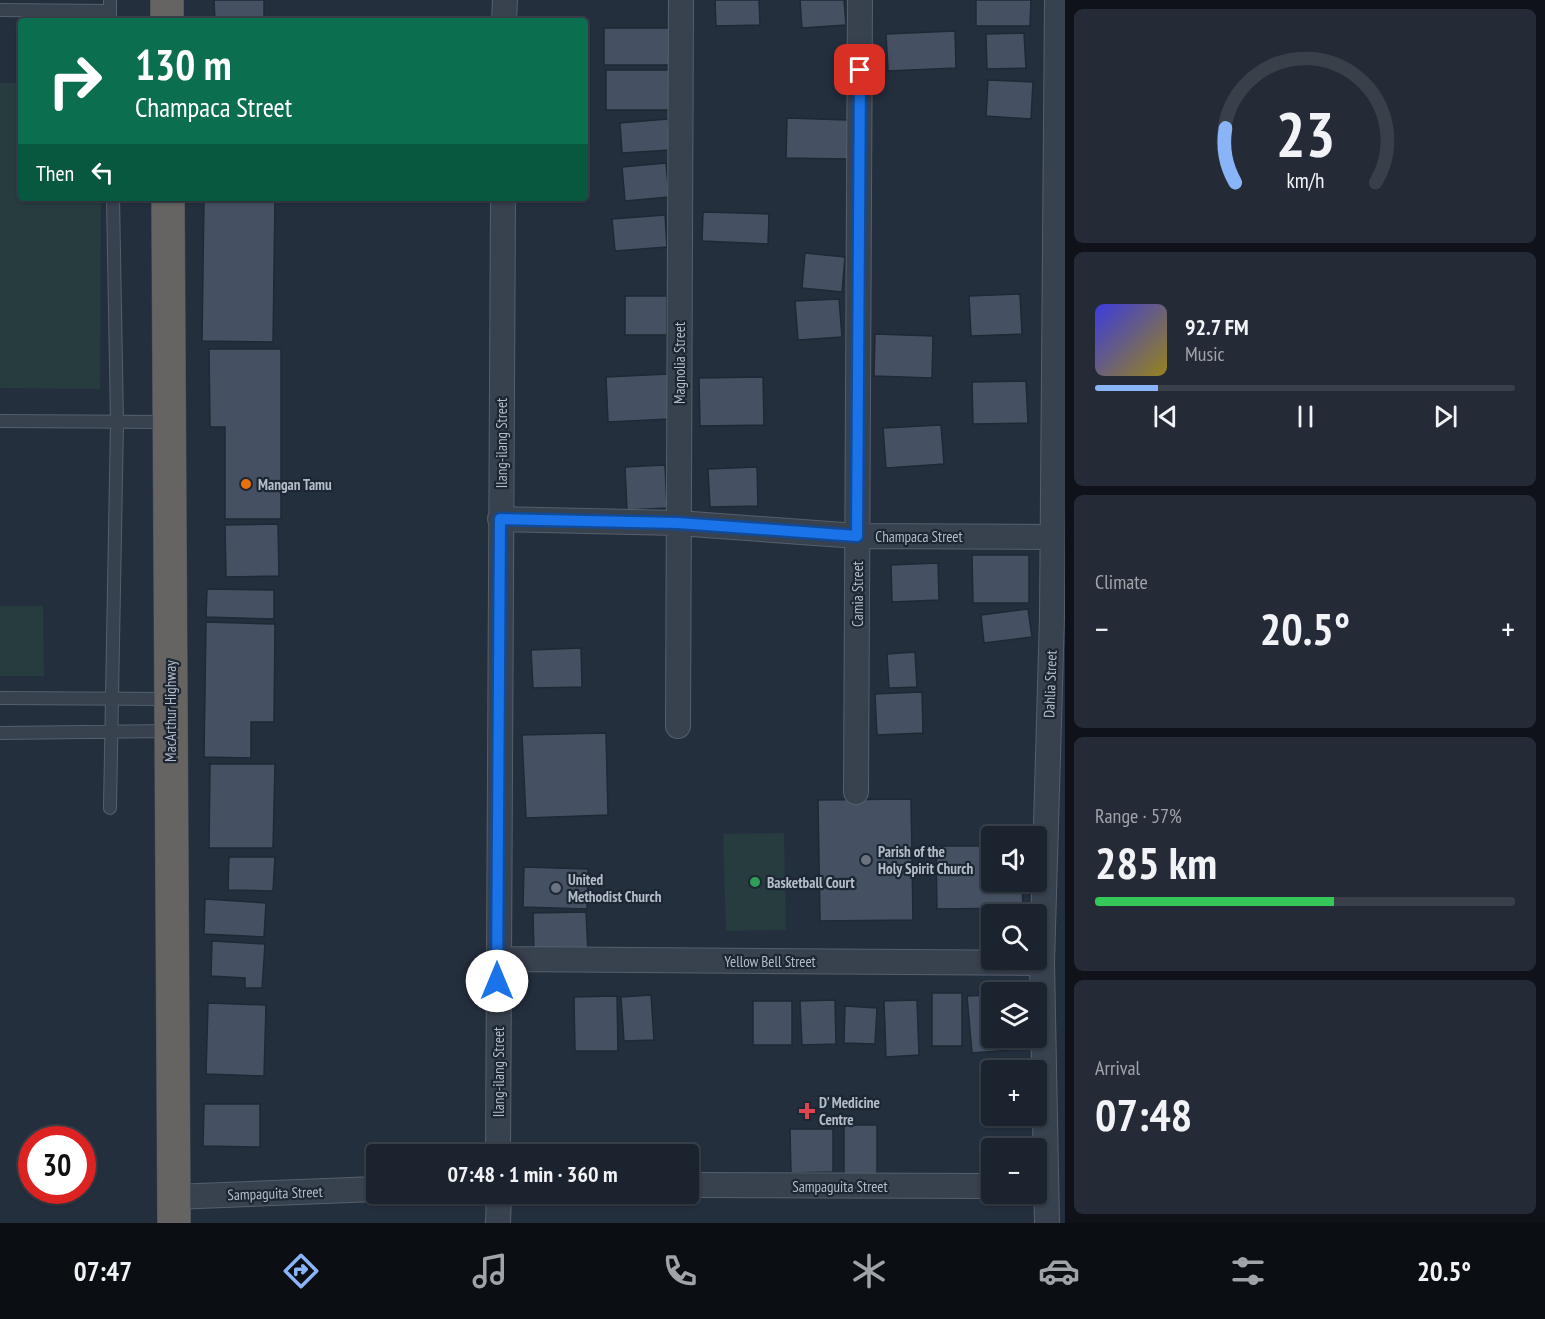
<!DOCTYPE html>
<html lang="en">
<head>
<meta charset="utf-8">
<style>
  body { margin:0; font-family:"PT Sans Narrow",sans-serif; background:#242b36; color:#f1f3f6; height:100vh; display:flex; flex-direction:column; font-size:22px; white-space:nowrap }
  * { box-sizing:border-box; margin:0 }
  p { font-size:20px; color:#a0a4aa }
  .icon { flex:none; width:33px; height:33px; fill:none; stroke:currentColor; stroke-width:2; stroke-linecap:round; stroke-linejoin:round }
  .map { position:relative; flex:1; overflow:hidden }
  .details { display:flex; flex-direction:column; gap:9px; padding:9px; background:#0f1319; width:480px }
  .details>* { flex:none }
  .banner { position:absolute; left:18px; top:18px; width:570px; height:183px; border-radius:6px; box-shadow:0 2px 4px #0004,0 0 0 2px #39404a; background:#0b6e4f; color:#fff; overflow:hidden }
  .buttons { position:absolute; left:981px; top:826px; display:grid; gap:12px }
  .buttons a { display:grid; place-items:center; width:66px; height:66px; border-radius:6px; background:#1b232e; box-shadow:0 2px 4px #0004,0 0 0 2px #39404a; font-size:30px }
  .speed { position:absolute; left:18px; top:1126px; display:flex; gap:12px; font-size:30px; font-weight:700; text-align:center }
  .speed>* { display:grid; place-content:center; width:78px; height:78px; border-radius:50%; background:#1b232e; box-shadow:0 2px 4px #0004,0 0 0 2px #39404a; line-height:1 }
  .speed .limit { border:9px solid #d22; background:#fff; color:#111 }
  .pin { position:absolute; display:grid; place-items:center; width:51px; height:51px; color:#fff; margin:-26px; border-radius:12px; box-shadow:0 3px 9px #0006 }
  .me { position:absolute; width:66px; margin:-33px; rotate:0deg; stroke-linejoin:round; filter:drop-shadow(0 0 4px #0008) }
  .turn { display:flex; align-items:center; gap:21px; height:126px; padding:0 18px; font-size:27px }
  .turn .icon { width:78px; height:78px; stroke-width:2.5 }
  .turn b { display:block; font-size:42px; line-height:51px }
  .then { display:flex; align-items:center; height:57px; padding:0 18px; background:#0003; gap:12px; font-size:22px }
  .big { font-size:45px; font-weight:700; line-height:1.1 }
  .details .widget { flex:1; display:flex; flex-direction:column; justify-content:center; gap:9px; min-width:0; padding:0 21px; border-radius:9px; background:#242b36 }
  .details .dial { align-items:center; gap:0 }
  .dial svg { height:156px; overflow:visible; fill:none; stroke:#39404a; stroke-width:7; stroke-linecap:round; text-anchor:middle }
  .dial text { fill:#f1f3f6; stroke:none }
  .song { display:flex; align-items:center; gap:18px }
  .cover { width:72px; height:72px; border-radius:9px; background:linear-gradient(135deg,hsl(240 70% 55%),hsl(50 70% 35%)) }
  .played { height:6px; border-radius:3px; background:linear-gradient(90deg,#8ab4f8 15%,#39404a 15%) }
  .keys { display:flex; justify-content:space-around; direction:ltr }
  .heat { display:flex; justify-content:space-between; align-items:center; font-size:33px; direction:ltr }
  .charge { height:9px; border-radius:4px; background:linear-gradient(90deg,#34c759 57%,#39404a 0) }
  .trip { position:absolute; left:366px; top:1144px; width:333px; height:60px; border-radius:6px; background:#1b232e; box-shadow:0 2px 4px #0004,0 0 0 2px #39404a; font-weight:700; line-height:60px; text-align:center }
  .dock { display:flex; height:96px; justify-content:space-around; align-items:center; background:#0b0e12; color:#a0a4aa }
  .dock .icon { width:42px; height:42px }
  .dock .selected { color:#8ab4f8 }
  .dock b { font-size:27px; color:#f1f3f6 }
  main { display:flex; flex:1; min-height:0 }
  .map>svg:first-child { display:block }
</style>
</head>
<body>
<main>
<div class="map">
<svg width="1065" height="1223" viewBox="0 0 1065 1223">
  <rect width="100%" height="100%" fill="#242f3e"/>
  <path fill="#263c3f" d="M0 83H21V198H101L100 389 0 388Z
    M0 606H43L44 676H0Z
    M784 833 786 930 726 931 723 834Z"/>
  <path fill="#455162" stroke="#1f2835" stroke-width="1.5" d="M214 0H264V21H215Z
    M715 0H759L760 25 716 26Z
    M800 0H844L846 25 802 28Z
    M976 0H1031L1030 26H976Z
    M604 28H674V65H604Z
    M955 31 956 68 888 71 886 34Z
    M1024 33 1026 68 987 69 986 34Z
    M606 70H674V110H606Z
    M988 80 1033 82 1031 119 986 116Z
    M787 118 848 120V159L786 158Z
    M668 119 670 150 622 153 620 123Z
    M666 163 669 197 625 201 622 167Z
    M204 198H275L273 342 202 341Z
    M703 212 769 214 768 244 702 241Z
    M665 215 667 247 615 251 612 219Z
    M805 253 845 257 842 292 802 288Z
    M1020 294 1022 334 971 336 969 296Z
    M625 296H667V335H625Z
    M839 299 842 337 798 340 795 301Z
    M875 334 933 336 932 378 874 376Z
    M209 349H281V519H225V427H210Z
    M668 374 670 419 608 422 606 377Z
    M763 377 764 425 700 426 699 378Z
    M1026 381 1028 423 973 424 972 382Z
    M941 425 944 464 886 468 883 428Z
    M665 465 667 508 627 510 625 467Z
    M757 467 758 506 710 507 708 469Z
    M278 524 279 576 226 577 225 525Z
    M972 555H1029V603H973Z
    M938 563 939 600 892 602 891 565Z
    M207 589 274 590V619L206 617Z
    M1028 609 1032 637 984 643 981 615Z
    M206 622 275 624 274 722H251V758L204 757Z
    M581 648 582 687 533 688 531 650Z
    M915 652 917 687 889 688 887 654Z
    M922 692 923 733 877 735 875 694Z
    M606 733 608 815 526 818 522 735Z
    M210 764H275L273 848H209Z
    M911 799 913 920 820 921 818 800Z
    M936 846H992V882H1022L1023 908 937 909Z
    M229 857H275L273 891 228 890Z
    M524 867 588 869 587 909 523 907Z
    M205 899 266 903 264 937 204 934Z
    M586 912 588 953 534 954 533 913Z
    M212 941 265 944 262 988H245V978L211 976Z
    M932 993H962V1046H932Z
    M651 995 654 1040 624 1041 621 997Z
    M992 995V1038H1024L1025 1049 972 1053 967 996Z
    M617 996 618 1051H575L574 997Z
    M835 1000 836 1044 802 1045 800 1001Z
    M917 1000 919 1055 886 1057 884 1001Z
    M753 1001H792V1045H753Z
    M208 1003 266 1005 264 1076 206 1074Z
    M845 1006 877 1008 875 1044 844 1043Z
    M204 1104H260V1147L203 1146Z
    M844 1125H877V1176H844Z
    M790 1129H833V1172L791 1173Z"/>
  <g fill="none" stroke-linecap="round" stroke-linejoin="round">
    <g stroke="#565f6c" stroke-width="14">
      <path id="service" d="M0 10 110 11
        M110 21V0
        M0 421 167 422
        M0 698 170 699
        M0 733 168 731
        M110 808 117 422 113 198"/>
    </g>
    <g stroke="#565f6c" stroke-width="26">
      <path id="minor" d="M504 21 505 0
        M500 519 678 523 857 536 1051 537
        M678 726 681 0
        M856 792 860 0
        M497 959 1042 963
        M498 1155 503 198
        M688 1185 992 1186
        M173 1197 376 1189
        M498 1223 499 1194
        M1047 1223 1042 963 1052 617 1057 0"/>
    </g>
    <g stroke="#434c59" stroke-width="34">
      <path id="trunk" d="M167 0V21
        M168 198 174 1223"/>
    </g>
    <use href="#service" stroke="#38414e" stroke-width="12"/>
    <use href="#minor" stroke="#38414e" stroke-width="24"/>
    <use href="#trunk" stroke="#656462" stroke-width="33"/>
  </g>
  <g fill="none" stroke-linecap="round" stroke-linejoin="round">
    <g stroke="#114b97" stroke-width="15">
      <path id="route" d="M497 981 500 519 678 523 857 536 860 70"/>
    </g>
    <use href="#route" stroke="#1a73e8" stroke-width="10"/>
  </g>
  <circle fill="#e8710a" stroke="#1d2633" stroke-width="2" cx="246" cy="484" r="6"/>
  <g fill="#6b7280" stroke="#1d2633" stroke-width="2">
    <circle cx="866" cy="860" r="6"/>
    <circle cx="556" cy="888" r="6"/>
  </g>
  <circle fill="#2e9e5b" stroke="#1d2633" stroke-width="2" cx="755" cy="882" r="6"/>
  <path fill="#e0444e" stroke="#1d2633" stroke-width="2" d="M804 1102h6v6h6v6h-6v6h-6v-6h-6v-6h6z"/>
  <g text-anchor="middle" dominant-baseline="central" stroke-width="4.5" stroke-linejoin="round" paint-order="stroke">
    <g font-size="15" fill="#b4bcc9" stroke="#1d2633">
      <text transform="translate(679 363) rotate(-90)">Magnolia Street</text>
      <text transform="translate(501 443) rotate(-90)">Ilang-ilang Street</text>
      <text x="919" y="536">Champaca Street</text>
      <text transform="translate(857 594) rotate(-90)">Camia Street</text>
      <text transform="translate(1050 684) rotate(-88)">Dahlia Street</text>
      <text transform="translate(170 711) rotate(-90)">MacArthur Highway</text>
      <text x="770" y="961">Yellow Bell Street</text>
      <text transform="translate(498 1072) rotate(-90)">Ilang-ilang Street</text>
      <text x="840" y="1186">Sampaguita Street</text>
      <text transform="translate(275 1193) rotate(-2)">Sampaguita Street</text>
    </g>
    <g font-size="15" font-weight="bold" fill="#b4bcc9" stroke="#1d2633" text-anchor="start">
      <text x="258" y="484">Mangan Tamu</text>
      <text x="878" y="851">Parish of the<tspan x="878" dy="17">Holy Spirit Church</tspan></text>
      <text x="568" y="879">United<tspan x="568" dy="17">Methodist Church</tspan></text>
      <text x="767" y="882">Basketball Court</text>
      <text x="819" y="1102">D' Medicine<tspan x="819" dy="17">Centre</tspan></text>
    </g>
  </g>
</svg>
<div class="buttons">
<a><svg class="icon" aria-label="sound" viewBox="0 0 24 24"><path d="M4 9h4l5-4v14l-5-4H4zM17 9q2 3 0 6"/></svg></a>
<a><svg class="icon" aria-label="search" viewBox="0 0 24 24"><circle cx="10" cy="10" r="6"/><path d="M15 15l6 6"/></svg></a>
<a><svg class="icon" aria-label="layers" viewBox="0 0 24 24"><path d="M12 4l9 5-9 5-9-5zM3 14l9 5 9-5"/></svg></a>
<a>+</a>
<a>−</a>
</div>
<div class="speed"><div class="limit">30</div></div>
<div class="pin" style="left:860px;top:70px;background:#d93025"><svg class="icon" aria-label="arrive" viewBox="0 0 24 24"><path d="M6 21V4h12l-3 4 3 4H6"/></svg></div>
<svg class="me" style="left:497px;top:981px" viewBox="-20 -20 40 40"><circle r="19" fill="#fff"/><path d="M0-13L10 11 0 6-10 11z" fill="#1a73e8"/></svg>
<div class="trip">07:48 · 1 min · 360 m</div>
<div class="banner">
<div class="turn"><svg class="icon" aria-label="right" viewBox="0 0 24 24"><path d="M7 20v-9h11M14 6l5 5-5 5"/></svg><div><b>130 m</b>Champaca Street</div></div>
<div class="then">Then<svg class="icon" aria-label="left" viewBox="0 0 24 24"><path d="M17 20v-9H6M10 6l-5 5 5 5"/></svg></div>
</div>
</div>
<section class="details">
<div class="widget dial"><svg viewBox="0 0 100 80">
<path d="M14 69A42 42 0 1 1 86 69"/>
<path d="M14 69A42 42 0 0 1 9 41" stroke="#8ab4f8"/>
<text x="50" y="56" font-size="32" font-weight="700">23</text>
<text x="50" y="72" font-size="11">km/h</text>
</svg></div>
<div class="widget">
<div class="song"><i class="cover"></i><div><b>92.7 FM</b><p>Music</p></div></div>
<div class="played"></div>
<div class="keys"><svg class="icon" aria-label="previous" viewBox="0 0 24 24"><path d="M18 5L8 12l10 7zM5 5v14"/></svg><svg class="icon" aria-label="pause" viewBox="0 0 24 24"><path d="M8 5v14M16 5v14"/></svg><svg class="icon" aria-label="next" viewBox="0 0 24 24"><path d="M6 5l10 7-10 7zM19 5v14"/></svg></div>
</div>
<div class="widget"><p>Climate</p>
<div class="heat"><a>−</a><b class="big">20.5°</b><a>+</a></div>
</div>
<div class="widget"><p>Range · 57%</p><b class="big">285 km</b><div class="charge"></div></div>
<div class="widget"><p>Arrival</p><b class="big">07:48</b></div>
</section>
</main>
<nav class="dock">
<b>07:47</b>
<svg class="icon selected" aria-label="directions" viewBox="0 0 24 24"><path d="M12 3l9 9-9 9-9-9zM9 14v-3h6M13 9l2 2-2 2"/></svg>
<svg class="icon" aria-label="music" viewBox="0 0 24 24"><path d="M9 18V5l10-2v13"/><circle cx="6" cy="18" r="3"/><circle cx="16" cy="16" r="3"/></svg>
<svg class="icon" aria-label="phone" viewBox="0 0 24 24"><path d="M5 4h4l2 5-3 2q2 4 5 5l2-3 5 2v4C11 20 4 13 5 4z"/></svg>
<svg class="icon" aria-label="climate" viewBox="0 0 24 24"><path d="M12 3v18M4 7l16 10M4 17L20 7"/></svg>
<svg class="icon" aria-label="car" viewBox="0 0 24 24"><path d="M5 17H2v-5l4-1 3-4h7l3 4 3 1v5h-3M9 17h6M6 11h13"/><circle cx="7" cy="17" r="2"/><circle cx="17" cy="17" r="2"/></svg>
<svg class="icon" aria-label="filters" viewBox="0 0 24 24"><path d="M4 7h16M4 17h16"/><circle cx="9" cy="7" r="2"/><circle cx="15" cy="17" r="2"/></svg>
<b>20.5°</b>
</nav>
</body>
</html>
